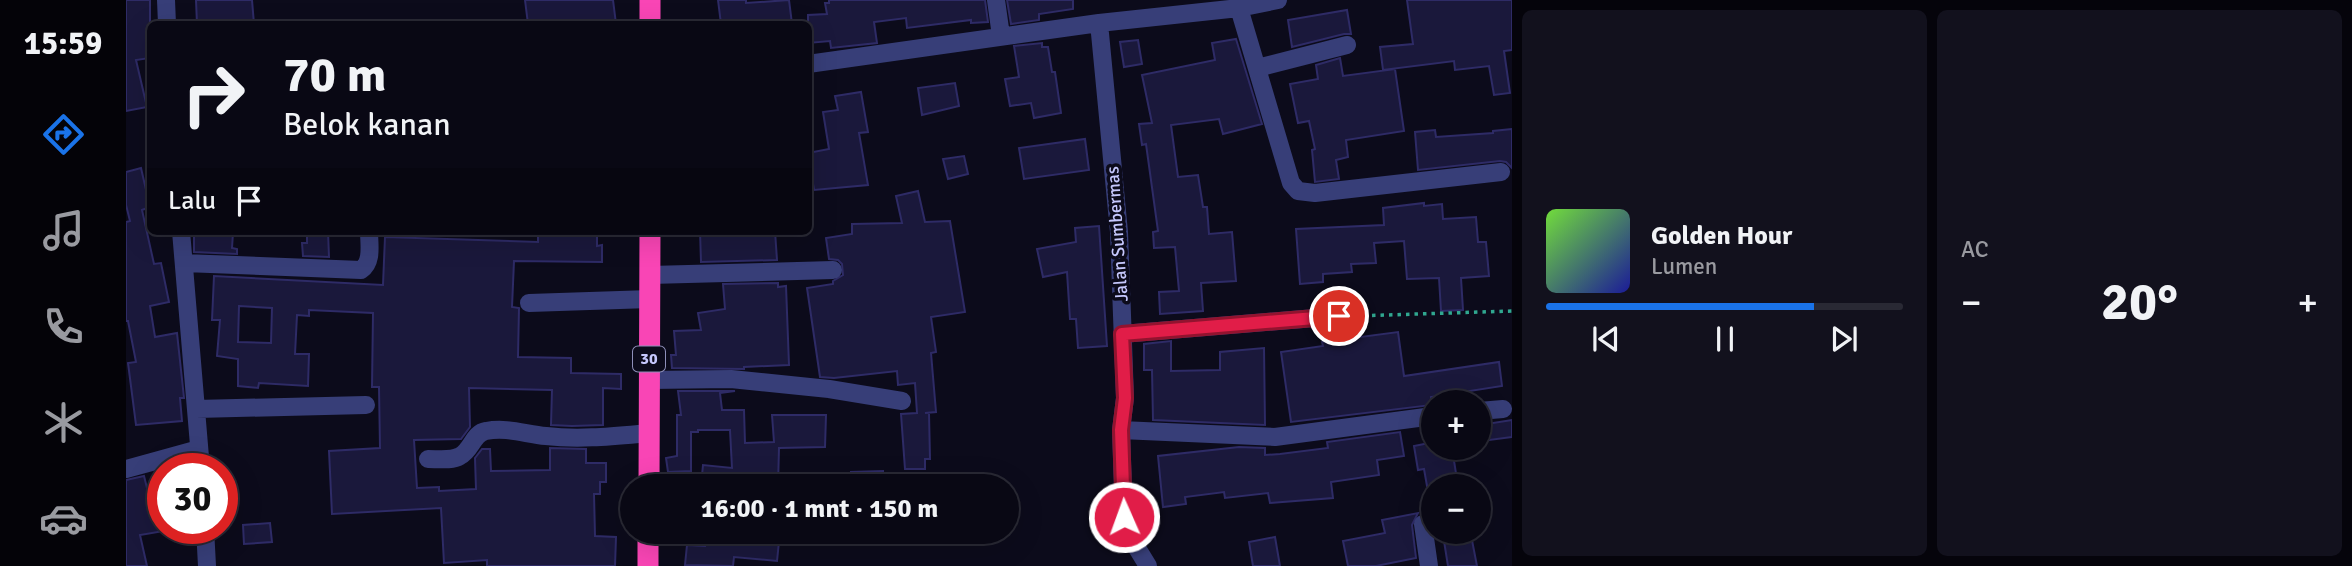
<!DOCTYPE html>
<html lang="id">
<head>
<meta charset="utf-8">
<style>
  body { margin:0; font-family:Signika,sans-serif; background:#12111d; color:#f1f3f6; height:100vh; display:flex; flex-direction:column; font-size:26px; white-space:nowrap }
  * { box-sizing:border-box; margin:0 }
  p { font-size:23px; color:#999aa0 }
  .icon { flex:none; width:38px; height:38px; fill:none; stroke:currentColor; stroke-width:2; stroke-linecap:round; stroke-linejoin:round }
  .map { position:relative; flex:1; overflow:hidden }
  .panel { display:flex; flex-direction:column; gap:10px; padding:10px; background:#05040b; width:840px }
  .panel>* { flex:none }
  .top-card { position:absolute; left:21px; top:21px; width:665px; height:214px; border-radius:10px; box-shadow:0 7px 28px #0002,0 0 0 2px #292934; background:#090814; color:#f1f3f6; overflow:hidden }
  .buttons { position:absolute; left:1295px; top:390px; display:grid; gap:14px }
  .buttons a { display:grid; place-items:center; width:70px; height:70px; border-radius:50%; background:#090814; box-shadow:0 7px 28px #0002,0 0 0 2px #292934; font-size:35px }
  .speed { position:absolute; left:21px; top:453px; display:flex; gap:14px; font-size:35px; font-weight:700; text-align:center }
  .speed>* { display:grid; place-content:center; width:91px; height:91px; border-radius:50%; background:#090814; box-shadow:0 7px 28px #0002,0 0 0 2px #292934; line-height:1 }
  .speed .limit { border:10px solid #d22; background:#fff; color:#111 }
  .pin { position:absolute; display:grid; place-items:center; width:60px; height:60px; color:#fff; margin:-30px; border:4px solid #fff; border-radius:50%; box-shadow:0 2px 7px #0007 }
  .me { position:absolute; width:77px; margin:-38px; rotate:358deg; stroke-linejoin:round; filter:drop-shadow(0 0 5px #0008) }
  .turn { display:flex; align-items:center; gap:24px; height:147px; padding:0 21px; font-size:32px }
  .turn .icon { width:91px; height:91px; stroke-width:2.5 }
  .turn b { display:block; font-size:49px; line-height:60px }
  .then { display:flex; align-items:center; height:66px; padding:0 21px; background:#0003; gap:14px; font-size:26px }
  .big { font-size:52px; font-weight:700; line-height:1.1 }
  .panel .tile { flex:1; display:flex; flex-direction:column; justify-content:center; gap:10px; min-width:0; padding:0 24px; border-radius:10px; background:#12111d }
  .song { display:flex; align-items:center; gap:21px }
  .cover { width:84px; height:84px; border-radius:10px; background:linear-gradient(135deg,hsl(100 70% 55%),hsl(240 70% 35%)) }
  .played { height:7px; border-radius:4px; background:linear-gradient(90deg,#1a73e8 75%,#292934 75%) }
  .keys { display:flex; justify-content:space-around; direction:ltr }
  .heat { display:flex; justify-content:space-between; align-items:center; font-size:38px; direction:ltr }
  .panel .tiles { flex:1; display:grid; gap:10px; grid-template-columns:repeat(2,1fr) }
  .trip { position:absolute; left:494px; top:474px; width:399px; height:70px; border-radius:35px; background:#090814; box-shadow:0 7px 28px #0002,0 0 0 2px #292934; font-weight:700; line-height:70px; text-align:center }
  main { display:flex; flex:1; min-height:0 }
  .tabs { display:flex; flex-direction:column; width:126px; justify-content:space-around; align-items:center; background:#040308; color:#999aa0 }
  .tabs .icon { width:49px; height:49px }
  .tabs .active { color:#1a73e8 }
  .tabs b { font-size:32px; color:#f1f3f6 }
  .map>svg:first-child { display:block }
</style>
</head>
<body>
<main>
<nav class="tabs">
<b>15:59</b>
<svg class="icon active" aria-label="directions" viewBox="0 0 24 24"><path d="M12 3l9 9-9 9-9-9zM9 14v-3h6M13 9l2 2-2 2"/></svg>
<svg class="icon" aria-label="music" viewBox="0 0 24 24"><path d="M9 18V5l10-2v13"/><circle cx="6" cy="18" r="3"/><circle cx="16" cy="16" r="3"/></svg>
<svg class="icon" aria-label="phone" viewBox="0 0 24 24"><path d="M5 4h4l2 5-3 2q2 4 5 5l2-3 5 2v4C11 20 4 13 5 4z"/></svg>
<svg class="icon" aria-label="climate" viewBox="0 0 24 24"><path d="M12 3v18M4 7l16 10M4 17L20 7"/></svg>
<svg class="icon" aria-label="car" viewBox="0 0 24 24"><path d="M5 17H2v-5l4-1 3-4h7l3 4 3 1v5h-3M9 17h6M6 11h13"/><circle cx="7" cy="17" r="2"/><circle cx="17" cy="17" r="2"/></svg>
</nav>
<div class="map">
<svg width="1386" height="566" viewBox="0 0 1386 566">
  <rect width="100%" height="100%" fill="#0c0b1b"/>
  <path fill="#1a183b" stroke="#2e2b66" stroke-width="2" fill-rule="evenodd" d="M0 0H24V58L10 60 21 107 0 111Z
    M70 0H126L128 24H71Z
    M399 0H487L490 24H402Z
    M592 0H620V3L663 0 666 24H595Z
    M703 0H859L862 22 845 23V20L781 28 780 18 748 22 751 43 705 48 704 41 682 43V15L701 14 699 3H703Z
    M881 0H947V9L913 14V20L885 24Z
    M1281 0H1386V50L1378 51 1384 93 1368 95 1363 66 1329 70 1328 61 1257 70 1254 47 1287 44Z
    M1221 10 1225 34H1218L1166 47 1162 20Z
    M1110 39 1136 124 1097 134 1093 119 1045 125 1052 177 1072 175 1077 207H1081L1083 234 1106 232 1110 281 1075 283 1077 311 1034 314 1033 292 1053 291 1049 247 1028 248 1027 232 1032 231 1020 144 1016 145 1013 124 1026 123 1016 75 1089 60 1086 43Z
    M1012 40 1016 64 998 67 994 42Z
    M916 43V47H922L926 72H929L935 113 908 118 905 103 884 106 879 79 893 77 888 46Z
    M1214 58 1217 76 1269 69 1278 131 1220 140 1222 157 1210 160 1213 179 1189 182 1186 150 1189 149 1183 121 1172 123 1164 84 1192 79 1190 65Z
    M829 83 833 106 796 115 792 88Z
    M735 92 742 132 733 133 742 185 688 190 682 153 703 149 697 112 712 110 709 96Z
    M1386 129V168L1380 162 1374 161 1292 170 1289 132 1309 130 1310 137 1367 133V131Z
    M959 139 963 170 898 179 893 148Z
    M838 156 842 174 822 179 817 159Z
    M15 168 24 207 16 210 28 264 35 263 43 302 24 306 29 337 51 333 58 398H54L56 421 10 425 2 363 10 362 2 321H0V222L4 221 0 205V172Z
    M792 191 799 222 824 221 839 312 805 317 810 352 805 353 810 412 799 413H803L804 459H799V469H779L775 414 791 413 789 383 772 385 771 371 708 378 694 377 681 288 707 284V281L717 275 716 264 712 260 703 259 700 238 726 234V224L776 223 770 196Z
    M1298 203V206L1316 204 1317 219 1350 217 1352 242H1360L1363 276 1335 278 1337 310 1315 311 1313 278 1281 279 1278 241 1248 243 1250 263 1225 264 1226 272 1197 274V282L1174 284 1170 229 1258 225 1257 208Z
    M973 226 981 346 952 348 950 319H944L941 272 917 277 911 249 950 242 949 228Z
    M181 231H202L203 257 177 256 176 243H181Z
    M412 231H471V246L476 245V262L388 261 386 307 393 308 392 357 445 358V373L495 374V389L477 388V425L446 426 425 425 426 390 343 388 344 427 335 439 288 440 291 488 313 487V491L350 489 349 458 356 449H364L365 471 424 470V448L460 449V463H480V482H474V494H468L469 536 490 537 489 566H361V560L318 563 315 508 206 514 203 451 254 448 253 387H246L247 313 183 310V316L171 315 169 354H183L182 386 133 383 132 388 112 386V359L91 356 94 320H86L88 276 257 285 259 237 412 242ZM113 306 146 308 145 343 112 342Z
    M574 231H649L651 260 575 262Z
    M89 232 107 233 106 248 111 249V254L68 252V233L89 234Z
    M652 283V287L660 286 663 365 618 367V369L546 368 545 355H550L548 331 575 330 572 313 599 309 597 284Z
    M1272 332 1278 376 1373 362 1376 386 1305 397 1306 405 1165 422 1155 352 1197 346 1196 342Z
    M1045 341V371L1094 370V352L1138 348 1139 425 1027 420 1026 370H1018V344Z
    M552 391H609L594 393 596 410H618L619 443 648 442 646 415H700L699 447 653 448 652 486H575L577 465 606 468 604 430H572V432H565V471L542 472 540 458 551 456V415H555Z
    M1386 420V437L1356 441 1354 425Z
    M1274 432 1278 456 1251 460 1253 475 1205 482 1207 498 1144 503 1142 493 1099 498 1098 492 1059 497 1060 504 1037 507 1032 456 1113 447 1139 448V455L1154 454 1202 448 1201 442Z
    M1303 443 1307 444V448H1326L1332 486H1301L1298 469 1292 470 1288 446Z
    M757 471V486H726L725 472Z
    M18 476 21 488 37 485 38 531 14 535 21 566H0V480Z
    M1292 513 1286 525 1290 558 1250 566H1222L1217 541 1259 533 1256 520Z
    M144 523 146 542 118 544 117 525Z
    M581 532H654L651 561 608 557 607 566 559 565 561 545 579 546Z
    M1345 535 1351 566H1322L1318 541Z
    M1149 537 1154 566H1127L1123 542Z"/>
  <g fill="none" stroke-linecap="round" stroke-linejoin="round">
    <path stroke="#30a890" stroke-width="3.5" stroke-dasharray="3.5 5" stroke-linecap="butt" d="M1229 316 1386 311"/>
    <path stroke="#373e78" stroke-width="18" d="M40 0 41 24
      M870 0 875 36
      M1113 8 1165 183 1172 191 1189 193 1375 172
      M973 23 993 232 999 398 995 430 998 517 1003 535 1022 566
      M682 64 973 23 1113 8 1152 0
      M1131 68 1221 45
      M55 231 75 469
      M58 263 235 270C247 262 243 244 243 231
      M524 275 707 270
      M403 303 524 299
      M996 334 1213 316
      M523 380 605 379 703 389 776 401
      M70 409 240 405
      M1353 411 1377 409
      M995 430 1149 437 1307 416
      M302 459C312 459 326 461 334 456 346 450 347 433 360 431 381 427 399 434 420 436 454 440 489 436 523 433
      M0 469 73 449
      M1297 524 1303 566
      M79 528 81 566"/>
    <path stroke="#f945b5" stroke-width="21" d="M524 0V24
      M523 486 524 231
      M522 566V532"/>
  </g>
  <g fill="none" stroke-linecap="round" stroke-linejoin="round">
    <g stroke="#92132f" stroke-width="18">
      <path id="route" d="M998 517 995 430 999 398 996 334 1213 316"/>
    </g>
    <use href="#route" stroke="#e11d48" stroke-width="12"/>
  </g>
  <g text-anchor="middle" dominant-baseline="central" stroke-width="7" stroke-linejoin="round" paint-order="stroke">
    <rect fill="#0c0b1b" stroke="#8e8fb9" stroke-width="2" x="507" y="346.5" width="32" height="25" rx="5"/>
    <g font-size="16" font-weight="bold" fill="#c6c8fd">
      <text x="523" y="359">30</text>
    </g>
    <g font-size="18" fill="#c6c8fd" stroke="#0c0b1b">
      <text transform="translate(991 234) rotate(-94)">Jalan Sumbermas</text>
    </g>
  </g>
</svg>
<div class="buttons">
<a>+</a>
<a>−</a>
</div>
<div class="speed"><div class="limit">30</div></div>
<div class="pin" style="left:1213px;top:316px;background:#d93025"><svg class="icon" aria-label="arrive" viewBox="0 0 24 24"><path d="M6 21V4h12l-3 4 3 4H6"/></svg></div>
<svg class="me" style="left:998px;top:517px" viewBox="-20 -20 40 40"><circle r="17" fill="#e11d48" stroke="#fff" stroke-width="3"/><path d="M0-11L8 9 0 5-8 9z" fill="#fff"/></svg>
<div class="trip">16:00 · 1 mnt · 150 m</div>
<div class="top-card">
<div class="turn"><svg class="icon" aria-label="right" viewBox="0 0 24 24"><path d="M7 20v-9h11M14 6l5 5-5 5"/></svg><div><b>70 m</b>Belok kanan</div></div>
<div class="then">Lalu<svg class="icon" aria-label="arrive" viewBox="0 0 24 24"><path d="M6 21V4h12l-3 4 3 4H6"/></svg></div>
</div>
</div>
<section class="panel">
<div class="tiles">
<div class="tile">
<div class="song"><i class="cover"></i><div><b>Golden Hour</b><p>Lumen</p></div></div>
<div class="played"></div>
<div class="keys"><svg class="icon" aria-label="previous" viewBox="0 0 24 24"><path d="M18 5L8 12l10 7zM5 5v14"/></svg><svg class="icon" aria-label="pause" viewBox="0 0 24 24"><path d="M8 5v14M16 5v14"/></svg><svg class="icon" aria-label="next" viewBox="0 0 24 24"><path d="M6 5l10 7-10 7zM19 5v14"/></svg></div>
</div>
<div class="tile"><p>AC</p>
<div class="heat"><a>−</a><b class="big">20°</b><a>+</a></div>
</div>
</div>
</section>
</main>
</body>
</html>
